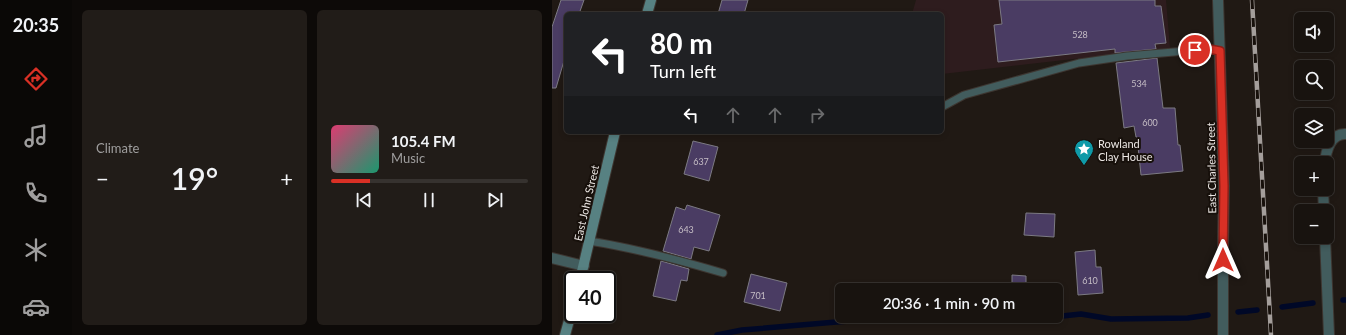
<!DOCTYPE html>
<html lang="en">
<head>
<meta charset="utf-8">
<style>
  body { margin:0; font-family:Lato,sans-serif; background:#211c18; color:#f1f3f6; height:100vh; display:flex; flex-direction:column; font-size:15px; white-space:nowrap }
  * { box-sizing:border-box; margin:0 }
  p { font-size:13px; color:#9f9e9e }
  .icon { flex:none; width:22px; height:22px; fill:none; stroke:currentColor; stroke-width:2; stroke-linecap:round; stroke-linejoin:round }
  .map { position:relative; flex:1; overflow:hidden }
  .details { display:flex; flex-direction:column; gap:10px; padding:10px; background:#0d0a08; width:480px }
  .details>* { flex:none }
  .banner { position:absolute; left:12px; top:12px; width:380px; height:122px; border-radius:6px; box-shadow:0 2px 6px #0003,0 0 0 1px #36322f; background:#202124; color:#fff; overflow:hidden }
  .buttons { position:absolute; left:742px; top:12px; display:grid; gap:8px }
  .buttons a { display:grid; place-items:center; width:40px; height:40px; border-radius:6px; background:#18130f; box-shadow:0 2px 6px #0003,0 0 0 1px #36322f; font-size:20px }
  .speed { position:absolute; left:12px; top:271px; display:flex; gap:8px; font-size:20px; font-weight:700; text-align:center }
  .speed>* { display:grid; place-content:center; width:52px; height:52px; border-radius:50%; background:#18130f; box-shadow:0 2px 6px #0003,0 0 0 1px #36322f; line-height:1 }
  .speed .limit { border:2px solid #111; border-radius:6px; background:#fff; color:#111 }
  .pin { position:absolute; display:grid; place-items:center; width:34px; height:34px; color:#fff; margin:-17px; border:2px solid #fff; border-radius:50%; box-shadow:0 1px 4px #0007 }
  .me { position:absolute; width:44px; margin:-22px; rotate:0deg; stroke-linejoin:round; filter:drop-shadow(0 0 3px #0008) }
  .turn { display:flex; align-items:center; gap:14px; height:84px; padding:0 20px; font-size:18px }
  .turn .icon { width:52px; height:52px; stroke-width:2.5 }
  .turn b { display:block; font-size:28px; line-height:34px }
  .lanes { display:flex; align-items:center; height:38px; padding:0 20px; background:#0003; justify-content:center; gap:20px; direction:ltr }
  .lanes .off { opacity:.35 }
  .big { font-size:30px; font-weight:600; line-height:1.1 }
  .details .tile { flex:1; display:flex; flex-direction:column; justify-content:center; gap:6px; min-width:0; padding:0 14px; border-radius:6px; background:#211c18 }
  .song { display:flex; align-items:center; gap:12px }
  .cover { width:48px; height:48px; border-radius:6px; background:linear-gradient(135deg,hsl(340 70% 55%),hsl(160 70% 35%)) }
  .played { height:4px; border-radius:2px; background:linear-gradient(90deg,#d93025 20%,#36322f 20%) }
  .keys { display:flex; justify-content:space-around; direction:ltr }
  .heat { display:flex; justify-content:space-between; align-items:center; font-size:22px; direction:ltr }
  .details .tiles { flex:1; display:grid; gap:10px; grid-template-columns:repeat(2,1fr) }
  .trip { position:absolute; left:283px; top:283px; width:228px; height:40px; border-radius:6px; background:#18130f; box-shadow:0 2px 6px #0003,0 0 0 1px #36322f; font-weight:600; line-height:40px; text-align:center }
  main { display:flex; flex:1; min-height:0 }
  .tabs { display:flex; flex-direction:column; width:72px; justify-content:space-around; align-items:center; background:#0a0806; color:#9f9e9e }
  .tabs .icon { width:28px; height:28px }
  .tabs .selected { color:#d93025 }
  .tabs b { font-size:18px; color:#f1f3f6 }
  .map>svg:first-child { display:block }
</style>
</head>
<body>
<main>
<nav class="tabs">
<b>20:35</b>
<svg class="icon selected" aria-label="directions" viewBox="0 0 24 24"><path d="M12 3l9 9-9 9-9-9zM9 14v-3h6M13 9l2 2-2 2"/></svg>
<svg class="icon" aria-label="music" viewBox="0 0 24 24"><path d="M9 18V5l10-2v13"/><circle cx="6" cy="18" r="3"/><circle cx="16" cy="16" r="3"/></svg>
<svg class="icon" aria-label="phone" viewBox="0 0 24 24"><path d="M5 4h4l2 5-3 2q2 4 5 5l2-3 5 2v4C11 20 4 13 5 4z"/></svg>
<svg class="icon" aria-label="climate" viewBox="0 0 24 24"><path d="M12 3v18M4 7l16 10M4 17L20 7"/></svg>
<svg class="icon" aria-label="car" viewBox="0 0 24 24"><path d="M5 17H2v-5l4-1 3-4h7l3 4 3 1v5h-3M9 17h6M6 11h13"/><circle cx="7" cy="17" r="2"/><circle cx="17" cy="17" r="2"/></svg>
</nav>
<section class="details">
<div class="tiles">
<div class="tile"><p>Climate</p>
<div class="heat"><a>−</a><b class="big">19°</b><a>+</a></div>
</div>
<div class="tile">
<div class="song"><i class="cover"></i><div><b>105.4 FM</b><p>Music</p></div></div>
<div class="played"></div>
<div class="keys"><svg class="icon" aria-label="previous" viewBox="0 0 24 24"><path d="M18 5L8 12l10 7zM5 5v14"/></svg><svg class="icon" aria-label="pause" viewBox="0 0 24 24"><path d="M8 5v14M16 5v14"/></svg><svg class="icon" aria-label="next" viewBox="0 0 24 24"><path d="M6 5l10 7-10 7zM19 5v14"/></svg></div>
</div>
</div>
</section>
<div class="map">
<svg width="794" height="335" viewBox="0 0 794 335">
  <rect width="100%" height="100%" fill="#201914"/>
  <path fill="#2e1c1e" d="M364 0H614L618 48 390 74V14H360Z"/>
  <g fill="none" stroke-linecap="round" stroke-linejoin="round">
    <path stroke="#000827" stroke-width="5.5" d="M791 300H794
      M730 307 761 303
      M686 312 705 310
      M165 335 190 330 332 318 394 316 463 321 529 314 559 319 636 318 656 315"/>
  </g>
  <path fill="#4a3c63" stroke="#7c7a83" d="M9 0H32L27 14H14V54L4 88H0V27Z
    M170 0H196L192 14H166Z
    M447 0H603V6H609L614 43 603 44 604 49 563 53V49L446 62 442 25 450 24Z
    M605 58 611 108H623L626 145H628L631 171 589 175 585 137H584L582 126 572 128 564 63Z
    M141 141 166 147 157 181 132 174Z
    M135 205 168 215 157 251 142 247 139 259 111 251 124 207 133 210Z
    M474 213 503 214 502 237 472 235Z
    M543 250 544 267H549L551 293 526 295 523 252Z
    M109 261 137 269 135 281 129 280 124 301 101 296Z
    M199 274 235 283 228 311 192 302Z
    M460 275 474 276V290H460Z"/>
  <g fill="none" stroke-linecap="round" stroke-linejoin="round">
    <g stroke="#3d3631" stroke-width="9">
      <path id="service" d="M390 107 412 95 527 63 575 56 657 49 668 51
        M37 241C82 248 127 260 171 273"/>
    </g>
    <g stroke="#3d3631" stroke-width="12">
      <path id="minor" d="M773 163C774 150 779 133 794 134
        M771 189 772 211
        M773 237 777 335
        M0 258 32 266"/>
    </g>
    <g stroke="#3d3631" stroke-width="12">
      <path id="tertiary" d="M666 0 672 186 671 246V335"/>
    </g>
    <g stroke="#3d3631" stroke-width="12">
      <path id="secondary" d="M95 14 99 0
        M28 280 63 132
        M13 335 21 306"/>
    </g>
    <use href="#service" stroke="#425c5d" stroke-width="7"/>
    <use href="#minor" stroke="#425c5d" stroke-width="10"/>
    <use href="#tertiary" stroke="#425c5d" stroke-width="10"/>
    <use href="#secondary" stroke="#578182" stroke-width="10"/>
    <g stroke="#a49e9b" stroke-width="4.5">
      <path id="rail" d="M700 0 719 335"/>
    </g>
    <use href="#rail" stroke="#17100b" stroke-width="3" stroke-dasharray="9" stroke-linecap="butt"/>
  </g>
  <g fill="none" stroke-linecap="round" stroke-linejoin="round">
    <g stroke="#8d1f18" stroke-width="10">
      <path id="route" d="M643 50 657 49 668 51 672 186 671 260"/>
    </g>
    <use href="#route" stroke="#d93025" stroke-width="7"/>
  </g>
  <defs>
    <g id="sight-pin" transform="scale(1)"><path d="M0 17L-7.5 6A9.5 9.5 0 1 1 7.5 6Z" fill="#0f9aa8" stroke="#17100b"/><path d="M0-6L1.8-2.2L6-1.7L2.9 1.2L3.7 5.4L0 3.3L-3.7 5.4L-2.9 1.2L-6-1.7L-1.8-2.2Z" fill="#fff"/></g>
  </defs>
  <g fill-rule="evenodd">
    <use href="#sight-pin" x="532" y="149"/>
  </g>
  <g text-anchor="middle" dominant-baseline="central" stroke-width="4" stroke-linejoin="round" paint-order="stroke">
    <g font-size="9" fill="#c4bcc4">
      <text x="528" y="34">528</text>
      <text x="587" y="83">534</text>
      <text x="598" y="122">600</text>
      <text x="149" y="161">637</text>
      <text x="134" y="229">643</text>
      <text x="538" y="280">610</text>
      <text x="206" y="295">701</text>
    </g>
    <g font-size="11" fill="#ece7e4" stroke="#17100b" text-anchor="start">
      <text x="546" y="143">Rowland<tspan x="546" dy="13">Clay House</tspan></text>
    </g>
    <g font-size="11" fill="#ece7e4" stroke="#17100b">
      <text transform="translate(659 168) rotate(-91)">East Charles Street</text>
      <text transform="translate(34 203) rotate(-77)">East John Street</text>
    </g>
  </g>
</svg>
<div class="buttons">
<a><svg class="icon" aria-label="sound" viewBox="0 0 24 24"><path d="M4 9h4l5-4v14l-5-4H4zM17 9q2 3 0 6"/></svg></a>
<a><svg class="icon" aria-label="search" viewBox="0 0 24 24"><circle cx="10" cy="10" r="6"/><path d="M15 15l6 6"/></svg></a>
<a><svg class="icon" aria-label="layers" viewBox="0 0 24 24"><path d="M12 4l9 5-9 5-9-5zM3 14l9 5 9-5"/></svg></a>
<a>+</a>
<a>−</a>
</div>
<div class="speed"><div class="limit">40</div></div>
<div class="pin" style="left:643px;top:50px;background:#d93025"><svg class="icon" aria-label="arrive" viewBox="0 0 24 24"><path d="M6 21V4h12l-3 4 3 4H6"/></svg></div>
<svg class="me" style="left:671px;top:260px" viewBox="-20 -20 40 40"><path d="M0-17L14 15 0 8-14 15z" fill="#d93025" stroke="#fff" stroke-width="4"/></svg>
<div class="trip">20:36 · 1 min · 90 m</div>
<div class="banner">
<div class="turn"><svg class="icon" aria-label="left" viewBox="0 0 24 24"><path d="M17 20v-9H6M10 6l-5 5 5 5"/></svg><div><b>80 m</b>Turn left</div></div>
<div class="lanes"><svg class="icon" aria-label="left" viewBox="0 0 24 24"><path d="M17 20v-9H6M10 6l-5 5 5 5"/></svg><svg class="icon off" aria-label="ahead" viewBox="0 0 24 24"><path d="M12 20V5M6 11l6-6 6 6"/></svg><svg class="icon off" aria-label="ahead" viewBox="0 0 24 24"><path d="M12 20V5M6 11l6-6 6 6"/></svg><svg class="icon off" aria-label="right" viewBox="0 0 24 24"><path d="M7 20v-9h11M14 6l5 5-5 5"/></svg></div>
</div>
</div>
</main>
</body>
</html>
